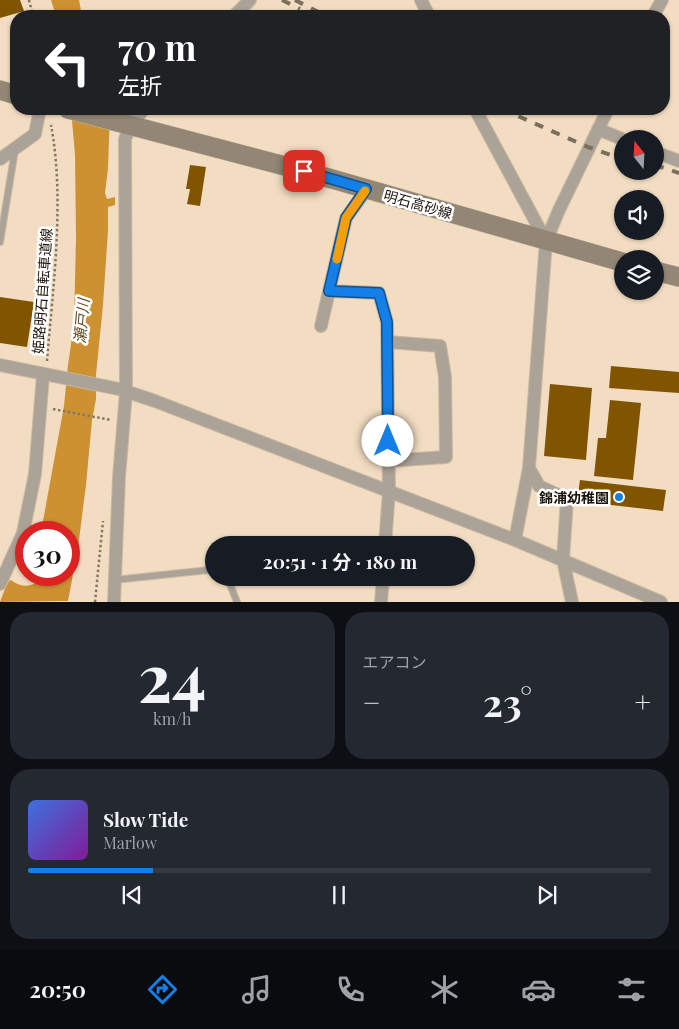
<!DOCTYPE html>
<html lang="ja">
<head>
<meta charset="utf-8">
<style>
  body { margin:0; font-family:"Playfair Display","Noto Sans JP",serif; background:#242831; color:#f1f3f6; height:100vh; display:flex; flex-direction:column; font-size:19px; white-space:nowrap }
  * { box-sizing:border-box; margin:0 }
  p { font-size:16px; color:#9ea1a6 }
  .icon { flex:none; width:28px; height:28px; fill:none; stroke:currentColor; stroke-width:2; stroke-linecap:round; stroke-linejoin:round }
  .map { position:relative; height:602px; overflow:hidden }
  .sheet { display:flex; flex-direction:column; gap:10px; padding:10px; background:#0d0f14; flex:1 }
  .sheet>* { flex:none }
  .banner { position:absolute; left:10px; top:10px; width:660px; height:105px; border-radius:20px; box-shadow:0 1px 4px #0004; background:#202124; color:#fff; overflow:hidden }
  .needle { width:32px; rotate:342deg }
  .controls { position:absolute; left:614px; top:130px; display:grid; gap:10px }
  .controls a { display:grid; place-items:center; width:50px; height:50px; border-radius:50%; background:#171b24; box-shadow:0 1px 4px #0004; font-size:25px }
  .speed { position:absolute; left:15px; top:521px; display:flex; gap:10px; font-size:25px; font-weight:700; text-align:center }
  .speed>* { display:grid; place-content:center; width:65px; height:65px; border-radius:50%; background:#171b24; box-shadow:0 1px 4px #0004; line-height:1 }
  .speed .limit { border:8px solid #d22; background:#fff; color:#111 }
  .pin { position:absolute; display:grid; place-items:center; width:42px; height:42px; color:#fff; margin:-21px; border-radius:10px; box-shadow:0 2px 8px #0006 }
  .me { position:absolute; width:55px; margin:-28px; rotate:0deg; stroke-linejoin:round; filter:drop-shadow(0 0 4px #0008) }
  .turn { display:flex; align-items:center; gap:18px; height:105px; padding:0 25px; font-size:22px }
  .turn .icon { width:65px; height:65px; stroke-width:2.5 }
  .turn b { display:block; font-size:35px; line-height:42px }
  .big { font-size:38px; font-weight:700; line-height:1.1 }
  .sheet .tile { flex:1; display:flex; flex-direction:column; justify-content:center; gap:8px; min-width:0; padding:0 18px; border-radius:20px; background:#242831 }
  .sheet .dial { align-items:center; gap:0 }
  .dial b { font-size:65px; line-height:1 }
  .song { display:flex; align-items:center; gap:15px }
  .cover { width:60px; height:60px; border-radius:8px; background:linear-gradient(135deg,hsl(220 70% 55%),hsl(290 70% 35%)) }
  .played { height:5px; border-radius:2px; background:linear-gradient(90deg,#147fe6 20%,#363941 20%) }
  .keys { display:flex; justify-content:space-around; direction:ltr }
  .heat { display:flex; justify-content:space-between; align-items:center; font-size:28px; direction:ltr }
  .sheet .tiles { flex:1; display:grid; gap:10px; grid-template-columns:1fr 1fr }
  .tile:last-child { grid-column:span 2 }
  .trip { position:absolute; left:205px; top:536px; width:270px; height:50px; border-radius:25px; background:#171b24; box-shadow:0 1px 4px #0004; font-weight:700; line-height:50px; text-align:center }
  .tabs { display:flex; height:80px; justify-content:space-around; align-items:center; background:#090b0e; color:#9ea1a6 }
  .tabs .icon { width:35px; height:35px }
  .tabs .active { color:#147fe6 }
  .tabs b { font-size:22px; color:#f1f3f6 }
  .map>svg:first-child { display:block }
</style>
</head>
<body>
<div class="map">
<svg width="679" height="602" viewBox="0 0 679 602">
  <rect width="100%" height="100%" fill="#f2ddc2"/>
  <path fill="#ce9132" d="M51 0H79L82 16H56Z
    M71 109H90L91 125 97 140 93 157V171L95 174 101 156 106 130 101 109H110L108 169 105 193 107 199 115 197V205L108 207V231L103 305 96 375V399L92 420 86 485 78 548 68 601 0 602 8 581 11 580C21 588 31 587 41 580V575H69V532H41L64 406 68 365 74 323 76 238 75 155Z"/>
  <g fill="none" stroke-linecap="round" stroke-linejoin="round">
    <path stroke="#ce9132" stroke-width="24" d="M91 204 99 109"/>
  </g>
  <path fill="#815400" d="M0 0H20L24 11 0 18Z
    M190 165 206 167 200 206 187 204 190 189H186Z
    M0 297 34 302 27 347 0 343Z
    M611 366 679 372V393L609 388Z
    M550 384 592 388 586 460 544 456Z
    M610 400 641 403 633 480 594 476 598 438H606Z
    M580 480 666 490 663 511 577 501Z"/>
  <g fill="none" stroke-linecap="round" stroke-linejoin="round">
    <g stroke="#cbb9a1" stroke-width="8">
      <path id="lane" d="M0 242 15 150
        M226 578 228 579 237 602
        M114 580 209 570 214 572"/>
    </g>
    <g stroke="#cbb9a1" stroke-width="14">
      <path id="street" d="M421 0 429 16
        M234 16 250 0
        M653 16 662 0
        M475 109 546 241
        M598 129 622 139
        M655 152 679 161
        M0 159 35 134 40 109
        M329 291 379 293 387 322 389 491 385 545
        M321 326 346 218 367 189
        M388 342 440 346 445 377 446 457 388 461
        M0 365 119 389 155 401 515 540 661 602
        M529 468 539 486 567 499 563 560 572 602
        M515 540 529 468 546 241 559 210 608 109
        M0 584 23 533 35 474 43 375
        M114 602 119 477 126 392 125 139 131 125 144 109
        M381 602 383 578"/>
    </g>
    <g stroke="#cbb9a1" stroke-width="20">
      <path id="secondary" d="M0 90 16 95
        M68 109 304 171 622 262
        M655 271 679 277"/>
    </g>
    <path stroke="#847664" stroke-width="2.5" stroke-dasharray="2.5 2.5" stroke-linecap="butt" d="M29 0 33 16
      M47 361C53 287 65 198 51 125
      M53 409 111 420
      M95 602 103 521"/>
    <use href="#lane" stroke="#aca398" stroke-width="6"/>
    <use href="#street" stroke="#aca398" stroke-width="12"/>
    <use href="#secondary" stroke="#938675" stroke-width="19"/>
    <path stroke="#7b6e5c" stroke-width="4" stroke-dasharray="9 9" stroke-linecap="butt" d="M282 0 300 9
      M295 0 326 16
      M502 109 588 147 622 159
      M655 165 679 173"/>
  </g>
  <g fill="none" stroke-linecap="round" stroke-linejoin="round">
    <g stroke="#0d5396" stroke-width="12">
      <path id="route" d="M304 171 366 189 346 218 329 291 379 293 387 322 388 441"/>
    </g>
    <use href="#route" stroke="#147fe6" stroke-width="9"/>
    <path stroke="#f59e0b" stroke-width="9" d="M337 259 346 218 365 191"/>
  </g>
  <circle fill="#147fe6" stroke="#fff" stroke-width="2" cx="619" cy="497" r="5"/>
  <g text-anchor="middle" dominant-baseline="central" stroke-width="5" stroke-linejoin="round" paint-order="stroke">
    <g font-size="14" fill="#1b140a" stroke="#fff">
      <text transform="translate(418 204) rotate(16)">明石高砂線</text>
      <text transform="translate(42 291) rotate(-86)">姫路明石自転車道線</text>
    </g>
    <g font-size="14" font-weight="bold" fill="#1b140a" stroke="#fff" text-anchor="end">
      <text x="609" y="497">錦浦幼稚園</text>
    </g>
    <g font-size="15" font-style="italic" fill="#634924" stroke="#fff">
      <text transform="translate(81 321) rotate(-85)">瀬戸川</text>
    </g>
  </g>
</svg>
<div class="controls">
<a><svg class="needle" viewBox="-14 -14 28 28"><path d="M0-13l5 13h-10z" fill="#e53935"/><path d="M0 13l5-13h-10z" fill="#9ea1a6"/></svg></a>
<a><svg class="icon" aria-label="sound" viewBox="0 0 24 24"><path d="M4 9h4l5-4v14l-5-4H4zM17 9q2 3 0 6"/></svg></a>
<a><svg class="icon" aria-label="layers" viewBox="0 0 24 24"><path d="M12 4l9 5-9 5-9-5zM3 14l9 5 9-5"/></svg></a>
</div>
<div class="speed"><div class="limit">30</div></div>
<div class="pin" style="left:304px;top:171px;background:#d93025"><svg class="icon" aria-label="arrive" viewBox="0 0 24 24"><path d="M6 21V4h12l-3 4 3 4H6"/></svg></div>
<svg class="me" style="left:388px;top:441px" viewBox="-20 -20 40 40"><circle r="19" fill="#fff"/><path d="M0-13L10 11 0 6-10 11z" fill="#147fe6"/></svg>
<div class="trip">20:51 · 1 分 · 180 m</div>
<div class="banner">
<div class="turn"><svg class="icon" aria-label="left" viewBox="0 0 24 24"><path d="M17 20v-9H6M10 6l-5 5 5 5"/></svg><div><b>70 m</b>左折</div></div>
</div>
</div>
<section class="sheet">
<div class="tiles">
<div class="tile dial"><b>24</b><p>km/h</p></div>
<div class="tile"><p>エアコン</p>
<div class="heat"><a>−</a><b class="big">23°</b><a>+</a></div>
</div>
<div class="tile">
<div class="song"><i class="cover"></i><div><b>Slow Tide</b><p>Marlow</p></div></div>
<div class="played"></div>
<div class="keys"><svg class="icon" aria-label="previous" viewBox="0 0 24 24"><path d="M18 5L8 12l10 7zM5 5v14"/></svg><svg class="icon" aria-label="pause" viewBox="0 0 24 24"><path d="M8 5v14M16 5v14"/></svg><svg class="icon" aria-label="next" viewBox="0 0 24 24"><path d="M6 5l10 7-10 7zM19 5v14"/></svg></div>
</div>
</div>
</section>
<nav class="tabs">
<b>20:50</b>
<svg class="icon active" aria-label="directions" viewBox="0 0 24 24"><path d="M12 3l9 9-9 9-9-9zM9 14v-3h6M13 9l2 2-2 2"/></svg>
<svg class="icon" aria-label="music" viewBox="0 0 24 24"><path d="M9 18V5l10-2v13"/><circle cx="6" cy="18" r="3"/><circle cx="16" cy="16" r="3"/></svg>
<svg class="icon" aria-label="phone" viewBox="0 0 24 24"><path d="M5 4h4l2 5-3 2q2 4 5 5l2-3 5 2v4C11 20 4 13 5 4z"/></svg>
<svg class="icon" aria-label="climate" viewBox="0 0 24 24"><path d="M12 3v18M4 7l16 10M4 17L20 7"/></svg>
<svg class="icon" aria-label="car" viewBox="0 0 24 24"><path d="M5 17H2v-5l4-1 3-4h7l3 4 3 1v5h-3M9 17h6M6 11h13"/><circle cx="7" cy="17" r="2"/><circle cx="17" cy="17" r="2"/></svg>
<svg class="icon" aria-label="filters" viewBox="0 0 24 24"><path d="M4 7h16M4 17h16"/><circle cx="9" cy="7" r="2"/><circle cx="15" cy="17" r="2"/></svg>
</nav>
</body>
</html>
